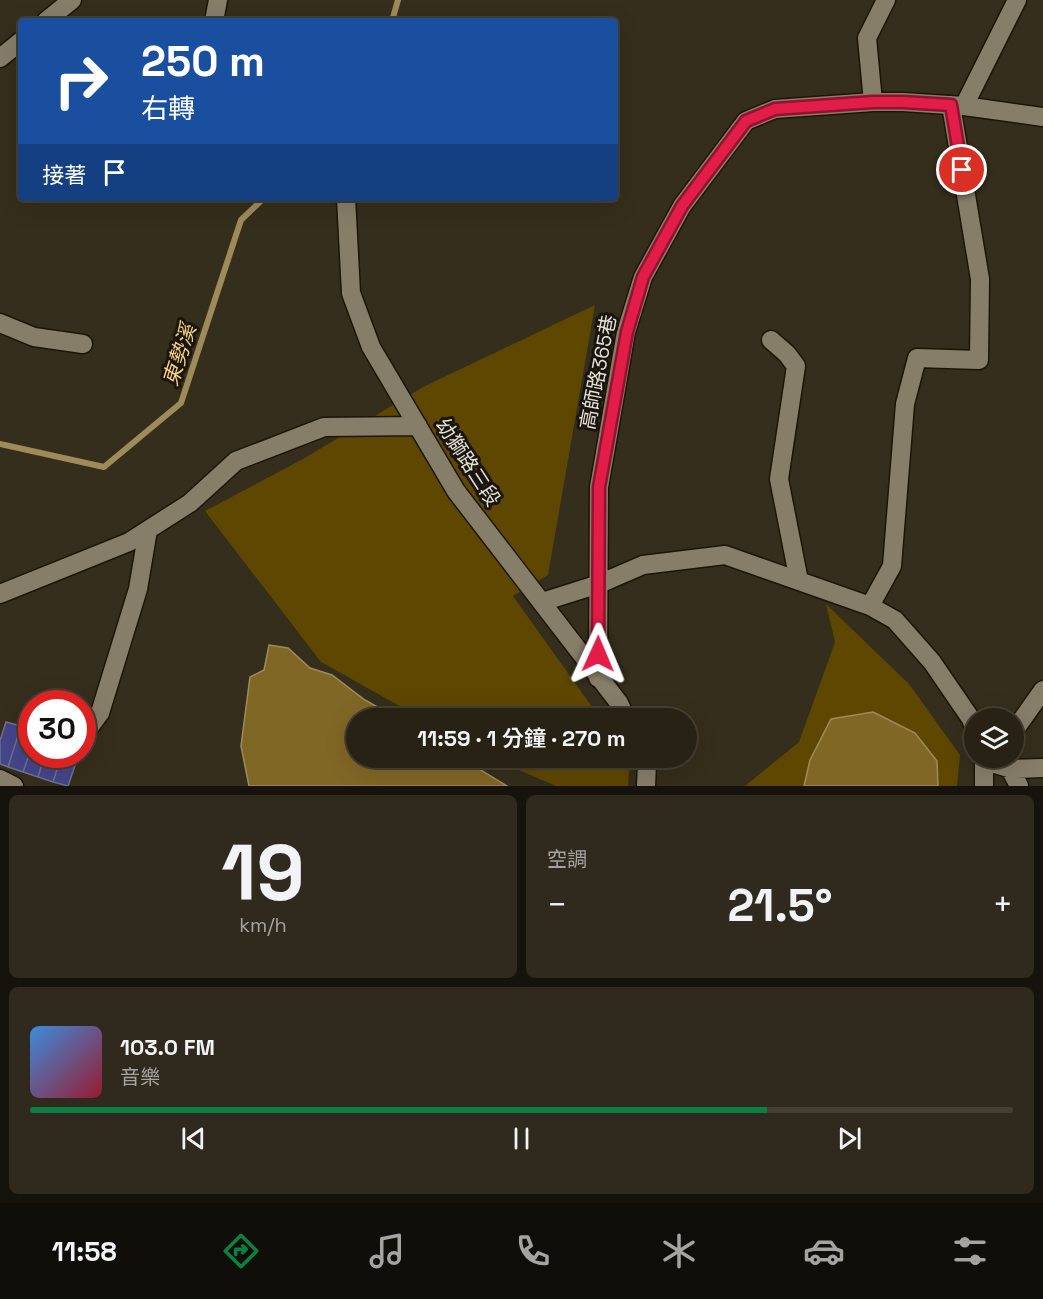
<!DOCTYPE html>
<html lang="zh-TW">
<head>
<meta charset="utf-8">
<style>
  body { margin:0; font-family:"Space Grotesk","Noto Sans TC",sans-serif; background:#302a1e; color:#f1f3f6; height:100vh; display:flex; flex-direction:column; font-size:22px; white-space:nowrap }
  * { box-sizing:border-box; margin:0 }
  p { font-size:20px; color:#a5a4a0 }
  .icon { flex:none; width:33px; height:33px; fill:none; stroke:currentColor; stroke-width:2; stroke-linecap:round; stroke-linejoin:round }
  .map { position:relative; height:786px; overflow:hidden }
  .drawer { display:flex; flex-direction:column; gap:9px; padding:9px; background:#16130c; flex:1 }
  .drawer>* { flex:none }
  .hud { position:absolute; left:18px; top:18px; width:600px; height:183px; border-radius:6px; box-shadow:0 6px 24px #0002,0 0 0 2px #443f34; background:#1a4fa0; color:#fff; overflow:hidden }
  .buttons { position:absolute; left:964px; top:708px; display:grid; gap:12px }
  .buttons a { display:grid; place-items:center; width:60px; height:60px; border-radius:50%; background:#282215; box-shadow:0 6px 24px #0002,0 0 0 2px #443f34; font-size:30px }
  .speed { position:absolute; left:18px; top:690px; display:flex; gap:12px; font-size:30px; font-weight:700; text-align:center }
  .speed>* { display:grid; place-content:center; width:78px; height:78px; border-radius:50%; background:#282215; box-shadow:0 6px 24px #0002,0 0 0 2px #443f34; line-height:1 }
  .speed .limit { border:9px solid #d22; background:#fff; color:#111 }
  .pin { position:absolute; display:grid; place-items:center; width:51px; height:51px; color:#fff; margin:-26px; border:3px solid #fff; border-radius:50%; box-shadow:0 2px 6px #0007 }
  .me { position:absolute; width:66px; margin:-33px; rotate:1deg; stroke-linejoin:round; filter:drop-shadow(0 0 4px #0008) }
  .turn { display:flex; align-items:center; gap:21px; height:126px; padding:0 24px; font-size:27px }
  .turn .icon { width:78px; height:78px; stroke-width:2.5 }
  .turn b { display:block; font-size:42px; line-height:51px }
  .then { display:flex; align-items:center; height:57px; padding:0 24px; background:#0003; gap:12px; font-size:22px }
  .big { font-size:45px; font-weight:600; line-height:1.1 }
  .drawer .card { flex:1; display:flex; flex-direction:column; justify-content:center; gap:9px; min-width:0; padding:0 21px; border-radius:9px; background:#302a1e }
  .drawer .dial { align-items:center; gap:0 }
  .dial b { font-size:78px; line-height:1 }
  .song { display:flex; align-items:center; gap:18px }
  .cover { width:72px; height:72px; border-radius:9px; background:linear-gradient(135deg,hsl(210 70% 55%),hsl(350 70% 35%)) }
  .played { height:6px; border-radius:3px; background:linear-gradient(90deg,#0b8043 75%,#443f34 75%) }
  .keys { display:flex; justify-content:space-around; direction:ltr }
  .heat { display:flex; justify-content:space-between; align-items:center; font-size:33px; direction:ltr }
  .drawer .tiles { flex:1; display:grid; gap:9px; grid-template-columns:1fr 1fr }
  .card:last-child { grid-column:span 2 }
  .trip { position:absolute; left:346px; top:708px; width:351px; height:60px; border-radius:30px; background:#282215; box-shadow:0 6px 24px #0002,0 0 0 2px #443f34; font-weight:600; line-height:60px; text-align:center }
  .menu { display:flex; height:96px; justify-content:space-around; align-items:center; background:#100e08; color:#a5a4a0 }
  .menu .icon { width:42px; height:42px }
  .menu .selected { color:#0b8043 }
  .menu b { font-size:27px; color:#f1f3f6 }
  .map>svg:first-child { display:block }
</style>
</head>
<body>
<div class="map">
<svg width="1043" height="786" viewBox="0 0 1043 786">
  <rect width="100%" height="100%" fill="#352e1c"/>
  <path fill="#5e4700" d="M595 305 548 575 513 596 600 718H421L321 662 205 511 303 459 425 386Z
    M826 604 909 684 960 755 957 786H745L799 742 835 642Z
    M491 758H628L630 760 628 786H556Z"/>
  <path fill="#816726" stroke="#9e8b5a" stroke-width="1.5" d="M269 645 288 648 310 668 332 675 365 700 397 718H357V758H461L507 786H249L241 746 250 677 264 670Z
    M873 712 915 733 937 761 938 786H804L810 760 831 719Z"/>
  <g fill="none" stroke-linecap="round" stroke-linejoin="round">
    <path stroke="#9e8b5a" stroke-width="6" d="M392 21 398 0
      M0 444 104 467 181 403 241 220 264 198"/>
  </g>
  <path fill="#45468b" stroke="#6f7286" stroke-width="1.5" d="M6 722 21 726 8 767 0 764V740Z
    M21 726 32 730V746L23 772 8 767Z
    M32 746V754H45L38 777 23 772Z
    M45 754H62L53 782 38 777Z
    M62 754H79L68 786 53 782Z"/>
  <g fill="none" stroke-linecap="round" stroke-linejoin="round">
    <g stroke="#1d1605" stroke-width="21">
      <path id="minor" d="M46 21 72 0
        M214 21 218 0
        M0 58 21 41
        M873 102 867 38 886 0
        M964 106 1017 0
        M346 198 351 293 371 347 456 491 619 703 626 718
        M0 323 34 337 83 344
        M771 340 787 354 796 366 779 479 799 581
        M0 594 129 542 190 503 236 461 324 427 418 426
        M542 602 599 584 643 565 725 555 870 606 895 620 932 662 971 719 975 731
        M870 606 892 566 905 404 917 358 979 360 980 279 951 105
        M598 678 599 487 626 332 643 277 682 206 746 121 775 109 873 102H903L964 106 1043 117
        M1014 731 1043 690
        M86 732 100 713 138 589 148 530
        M644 758 647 763 646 786
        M985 761 1012 769 1043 768
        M1006 761 1019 786
        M0 779 14 786
        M984 786V758"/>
    </g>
    <use href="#minor" stroke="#877e6a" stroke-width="18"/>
  </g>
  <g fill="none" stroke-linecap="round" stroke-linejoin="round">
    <g stroke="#92132f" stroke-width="15">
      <path id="route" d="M598 654 599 487 627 332 643 277 682 206 746 121 775 109 873 102H903L951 105 962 170"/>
    </g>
    <use href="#route" stroke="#e11d48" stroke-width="10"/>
  </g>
  <g text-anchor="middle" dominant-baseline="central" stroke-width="6" stroke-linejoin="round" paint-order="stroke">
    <g font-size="20" fill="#e3dfd4" stroke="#1a160f">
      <text transform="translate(598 372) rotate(-79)">高師路365巷</text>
      <text transform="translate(468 462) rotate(57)">幼獅路三段</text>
    </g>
    <g font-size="21" font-style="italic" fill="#f8d37d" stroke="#1a160f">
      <text transform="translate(179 355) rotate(-72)">東勢溪</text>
    </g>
  </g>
</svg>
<div class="buttons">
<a><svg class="icon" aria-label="layers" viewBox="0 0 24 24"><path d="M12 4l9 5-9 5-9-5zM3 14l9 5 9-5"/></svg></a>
</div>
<div class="speed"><div class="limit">30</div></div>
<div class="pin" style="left:962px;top:170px;background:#d93025"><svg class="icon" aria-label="arrive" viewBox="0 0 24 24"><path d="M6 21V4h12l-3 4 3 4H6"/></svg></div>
<svg class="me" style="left:598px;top:654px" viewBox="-20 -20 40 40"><path d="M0-17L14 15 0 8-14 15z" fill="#e11d48" stroke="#fff" stroke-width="4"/></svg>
<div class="trip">11:59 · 1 分鐘 · 270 m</div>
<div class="hud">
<div class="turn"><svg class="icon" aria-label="right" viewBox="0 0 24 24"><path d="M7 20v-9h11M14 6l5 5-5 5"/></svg><div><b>250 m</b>右轉</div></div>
<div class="then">接著<svg class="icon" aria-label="arrive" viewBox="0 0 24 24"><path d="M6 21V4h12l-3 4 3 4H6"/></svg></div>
</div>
</div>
<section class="drawer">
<div class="tiles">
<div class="card dial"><b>19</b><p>km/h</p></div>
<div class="card"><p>空調</p>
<div class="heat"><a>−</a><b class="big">21.5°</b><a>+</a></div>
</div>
<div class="card">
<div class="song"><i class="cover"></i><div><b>103.0 FM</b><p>音樂</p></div></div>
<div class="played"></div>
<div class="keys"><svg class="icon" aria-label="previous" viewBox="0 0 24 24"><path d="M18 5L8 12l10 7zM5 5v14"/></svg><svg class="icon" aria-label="pause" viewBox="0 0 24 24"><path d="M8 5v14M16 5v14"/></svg><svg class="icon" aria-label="next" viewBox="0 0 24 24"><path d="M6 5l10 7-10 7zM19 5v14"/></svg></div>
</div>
</div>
</section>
<nav class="menu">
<b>11:58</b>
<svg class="icon selected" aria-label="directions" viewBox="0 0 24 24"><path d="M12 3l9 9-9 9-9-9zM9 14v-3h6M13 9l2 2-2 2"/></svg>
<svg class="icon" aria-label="music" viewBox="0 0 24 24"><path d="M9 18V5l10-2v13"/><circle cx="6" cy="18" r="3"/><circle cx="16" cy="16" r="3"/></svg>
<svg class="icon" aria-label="phone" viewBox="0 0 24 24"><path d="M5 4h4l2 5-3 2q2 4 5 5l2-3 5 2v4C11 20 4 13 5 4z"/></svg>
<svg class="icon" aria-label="climate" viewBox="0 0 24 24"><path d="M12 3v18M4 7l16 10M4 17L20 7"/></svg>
<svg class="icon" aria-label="car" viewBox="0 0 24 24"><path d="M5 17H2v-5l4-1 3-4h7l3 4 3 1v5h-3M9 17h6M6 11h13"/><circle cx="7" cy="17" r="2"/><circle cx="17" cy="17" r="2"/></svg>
<svg class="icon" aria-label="filters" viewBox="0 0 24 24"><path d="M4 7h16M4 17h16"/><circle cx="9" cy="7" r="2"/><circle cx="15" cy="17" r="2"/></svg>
</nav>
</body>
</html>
